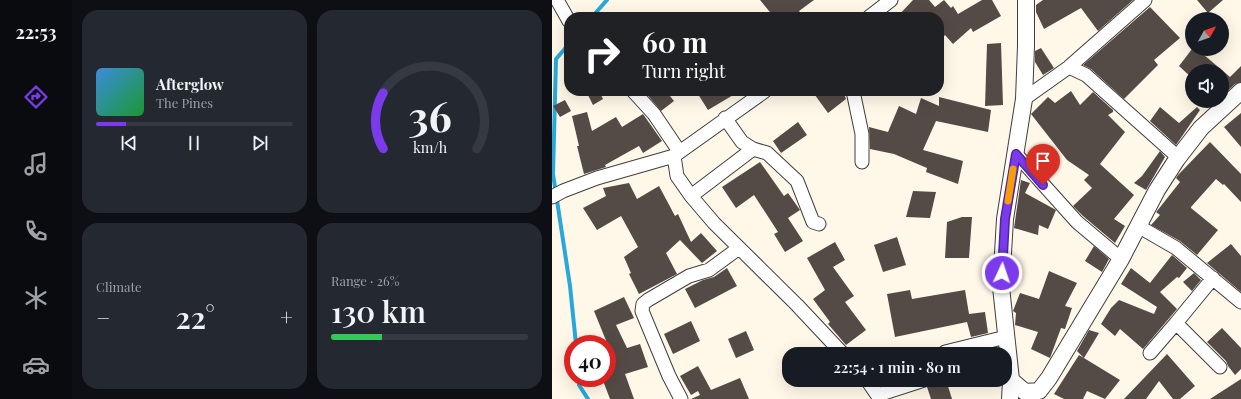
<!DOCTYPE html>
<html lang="en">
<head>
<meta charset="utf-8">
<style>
  body { margin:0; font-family:"Playfair Display",serif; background:#242831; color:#f1f3f6; height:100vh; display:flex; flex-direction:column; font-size:15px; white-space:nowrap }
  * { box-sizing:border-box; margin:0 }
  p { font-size:13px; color:#9ea1a6 }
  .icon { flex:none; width:22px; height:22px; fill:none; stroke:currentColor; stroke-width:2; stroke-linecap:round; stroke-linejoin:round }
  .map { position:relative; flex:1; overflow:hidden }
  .panel { display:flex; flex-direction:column; gap:10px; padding:10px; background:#0d0f14; width:480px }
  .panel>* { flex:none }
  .top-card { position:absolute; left:12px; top:12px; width:380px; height:84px; border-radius:16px; box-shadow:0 4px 16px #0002; background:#202124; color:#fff; overflow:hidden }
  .needle { width:26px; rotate:50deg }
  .controls { position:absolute; left:633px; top:12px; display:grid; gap:8px }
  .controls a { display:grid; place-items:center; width:44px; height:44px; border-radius:50%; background:#171b24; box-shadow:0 4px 16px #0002; font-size:20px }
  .speed { position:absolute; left:12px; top:335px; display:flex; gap:8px; font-size:20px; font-weight:700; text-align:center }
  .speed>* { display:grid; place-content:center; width:52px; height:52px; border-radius:50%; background:#171b24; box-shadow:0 4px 16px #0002; line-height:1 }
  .speed .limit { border:6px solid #d22; background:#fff; color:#111 }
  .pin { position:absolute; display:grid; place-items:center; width:34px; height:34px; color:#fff; margin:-41px -17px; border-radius:50% 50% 50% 0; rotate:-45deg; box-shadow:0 0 4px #0007 }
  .pin .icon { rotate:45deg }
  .me { position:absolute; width:44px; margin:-22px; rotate:3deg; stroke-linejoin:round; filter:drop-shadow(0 0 3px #0008) }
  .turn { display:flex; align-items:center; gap:14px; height:84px; padding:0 12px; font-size:18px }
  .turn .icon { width:52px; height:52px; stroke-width:2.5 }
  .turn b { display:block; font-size:28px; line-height:34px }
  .big { font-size:30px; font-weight:600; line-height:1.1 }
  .panel .card { flex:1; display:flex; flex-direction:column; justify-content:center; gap:6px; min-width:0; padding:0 14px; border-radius:16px; background:#242831 }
  .panel .dial { align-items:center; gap:0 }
  .dial svg { height:104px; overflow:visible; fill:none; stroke:#363941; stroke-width:7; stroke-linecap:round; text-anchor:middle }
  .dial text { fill:#f1f3f6; stroke:none }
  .song { display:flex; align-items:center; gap:12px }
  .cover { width:48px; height:48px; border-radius:6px; background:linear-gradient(135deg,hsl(210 70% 55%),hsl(130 70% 35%)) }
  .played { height:4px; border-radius:2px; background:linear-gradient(90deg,#7c3aed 15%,#363941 15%) }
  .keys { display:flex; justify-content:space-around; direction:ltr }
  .heat { display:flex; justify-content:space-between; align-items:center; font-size:22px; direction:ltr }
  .charge { height:6px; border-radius:3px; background:linear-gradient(90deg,#34c759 26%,#363941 0) }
  .panel .tiles { flex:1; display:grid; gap:10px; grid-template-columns:repeat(2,1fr) }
  .trip { position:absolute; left:230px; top:347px; width:230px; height:40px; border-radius:16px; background:#171b24; box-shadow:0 4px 16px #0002; font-weight:600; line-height:40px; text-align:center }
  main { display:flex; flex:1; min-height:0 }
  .menu { display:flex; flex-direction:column; width:72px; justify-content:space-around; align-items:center; background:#090b0e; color:#9ea1a6 }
  .menu .icon { width:28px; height:28px }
  .menu .active { color:#7c3aed }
  .menu b { font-size:18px; color:#f1f3f6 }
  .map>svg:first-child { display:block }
</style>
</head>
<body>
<main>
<nav class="menu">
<b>22:53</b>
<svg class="icon active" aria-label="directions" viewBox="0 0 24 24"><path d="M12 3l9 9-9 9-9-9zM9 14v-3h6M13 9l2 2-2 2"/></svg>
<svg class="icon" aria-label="music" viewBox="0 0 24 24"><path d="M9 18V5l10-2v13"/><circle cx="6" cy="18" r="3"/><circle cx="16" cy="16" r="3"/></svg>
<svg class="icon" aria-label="phone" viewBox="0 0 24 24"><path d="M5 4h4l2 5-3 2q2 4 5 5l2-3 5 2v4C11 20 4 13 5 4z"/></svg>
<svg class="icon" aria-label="climate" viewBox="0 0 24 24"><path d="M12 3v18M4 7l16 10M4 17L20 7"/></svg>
<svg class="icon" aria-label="car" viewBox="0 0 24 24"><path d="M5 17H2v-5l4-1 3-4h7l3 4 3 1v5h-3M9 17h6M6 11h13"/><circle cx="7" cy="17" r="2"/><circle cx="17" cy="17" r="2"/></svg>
</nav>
<section class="panel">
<div class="tiles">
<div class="card">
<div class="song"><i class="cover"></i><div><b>Afterglow</b><p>The Pines</p></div></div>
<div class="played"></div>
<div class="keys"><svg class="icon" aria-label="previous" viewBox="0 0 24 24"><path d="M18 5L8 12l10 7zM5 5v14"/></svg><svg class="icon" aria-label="pause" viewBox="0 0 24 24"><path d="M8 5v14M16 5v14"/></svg><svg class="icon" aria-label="next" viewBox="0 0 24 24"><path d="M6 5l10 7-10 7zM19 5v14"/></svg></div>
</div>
<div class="card dial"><svg viewBox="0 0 100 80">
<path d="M14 69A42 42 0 1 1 86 69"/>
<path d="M14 69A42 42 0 0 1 14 26" stroke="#7c3aed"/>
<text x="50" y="56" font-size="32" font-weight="700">36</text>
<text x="50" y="72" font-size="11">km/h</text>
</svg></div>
<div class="card"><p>Climate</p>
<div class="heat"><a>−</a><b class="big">22°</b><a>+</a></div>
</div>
<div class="card"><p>Range · 26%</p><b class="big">130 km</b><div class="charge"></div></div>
</div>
</section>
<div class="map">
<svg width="689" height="399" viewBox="0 0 689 399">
  <rect width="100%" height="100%" fill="#fff8e8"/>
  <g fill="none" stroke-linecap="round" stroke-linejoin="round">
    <path stroke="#27a8da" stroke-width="4" d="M40 17 55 0
      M17 44 4 59 1 174 18 286 24 344
      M27 378V385L36 399"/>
  </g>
  <path fill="#544a46" d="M208 0H262L247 11 252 17H222Z
    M361 0H377L383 7 392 0 399 8 401 6 406 14 430 0H440L449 16 421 32 419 28 401 44 393 35 387 42V17H345Z
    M491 0H581L546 31 529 8 492 29 484 12V5Z
    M645 0H671L656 13Z
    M598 7 628 38 602 60 606 65 572 99 539 69 531 65Z
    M449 43 451 105 433 106 435 44Z
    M489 48 502 68 491 75 483 62V51Z
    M640 49H645L678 77 689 66V82L683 84 670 96V71H640V78L627 66Z
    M34 91H47L51 99 41 105Z
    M92 91H114L122 101 109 111Z
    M144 91H188L156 110Z
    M260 91H291L294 99 276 113Z
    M519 91 528 105 541 92 561 110V112L556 115 573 132 548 164 582 195 562 219 573 226 563 243 531 216 521 206 540 188 532 180 537 175 515 160 479 114 496 97 503 103Z
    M387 97 439 110 436 132 384 121 371 150 411 161 406 184 374 172 375 168 342 154 318 149 317 127 336 132 347 106 364 114 369 98 387 106Z
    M13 100 19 111 8 117 1 106Z
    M608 107 627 123 645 107 648 110 624 145 598 121Z
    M35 112 40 131 64 117 70 127 91 114 110 141 91 153 87 146 53 165 54 167 32 174 25 146H27L20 116Z
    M689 113V147L672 127Z
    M246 122 255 135 229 153 221 141Z
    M658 142 689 174V202L672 184 671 185 664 179 639 207V208L666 230 645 255 628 241 599 225 608 215 604 212 605 211 628 182 624 178 626 175Z
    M608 151 613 157 594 190 582 183 590 176Z
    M208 162 232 196 236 193 248 210 236 218 251 241 233 252 222 234 226 232 202 195 184 208 170 187Z
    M469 180 478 183 473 193 504 210 496 229 487 225 486 235 462 228Z
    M77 183 85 199 107 186 123 216 126 214 139 242 149 233 165 251 150 263 128 240 114 253 125 274 87 294 77 274 79 273 72 257 86 247 69 216 45 230 31 208 54 196 51 188Z
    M361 191 384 192 378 218 354 217Z
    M410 217H420L417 258H393L395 222Z
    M345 237 354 265 331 272 322 245Z
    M283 242 293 260 281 267 302 296 293 302 314 330 294 345 276 324 278 322 261 299 273 290 255 258Z
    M679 244 689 256V292L655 263Z
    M542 246 557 259 550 272 533 261Z
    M620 255 635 268 627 278 625 277 608 292 625 309 591 349 568 329 563 336 549 324 559 308 567 300 602 314 605 307 569 284 579 268 598 283Z
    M175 268 185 286 143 308 133 289 151 280 162 277Z
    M497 271 525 283 513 306 520 308 513 329 509 328 498 358 479 349 486 332 463 325 464 313 461 311 468 293 487 299Z
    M642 273 649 280 640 291 631 282Z
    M358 290 360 299 413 290 417 314 433 312 436 333 419 337 415 322 343 337 335 294Z
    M72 297 82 318 64 325 75 348 88 344 96 367 73 374 82 399H58L50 378H55V343L42 311Z
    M139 321 148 341 121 354 112 334Z
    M670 328 689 348V369L683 375 676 366 674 361 655 342Z
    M537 330 547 333 532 358 525 351Z
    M194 331 202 350 184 358 176 339Z
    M615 354 643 386 628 399H621L607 381 594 399H572Z
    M527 355 568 380 553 399 535 391 531 399H512L502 394Z
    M146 366 159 390 188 378 197 399H139L148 395 146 391 139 395 128 376Z
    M689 379V399H658Z
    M380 380H394L400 399H379L375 387 378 385Z"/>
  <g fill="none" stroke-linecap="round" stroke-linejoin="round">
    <g stroke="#3e3e3e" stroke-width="15">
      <path id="minor" d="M5 0 17 21
        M317 17 339 0
        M517 67 534 75 627 158
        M81 91 102 114 127 151
        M301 91 310 134V162
        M472 99 517 67 593 0
        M173 118 190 142 201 149 215 153 245 181 261 222 267 224
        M464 154 525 222 569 259
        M122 156 125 176 139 196 162 223 245 305 291 354
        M139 196 201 149
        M0 197 11 191 45 178 122 156 213 91
        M586 226 624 248 689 302
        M624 323 668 367
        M598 353 624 323 661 278
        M391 354 393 352 454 337
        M315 380 328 399
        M326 395 372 380
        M129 399 117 376 90 311 91 304 96 300 137 276 157 270 187 248"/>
    </g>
    <g stroke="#3e3e3e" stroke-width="18">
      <path id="tertiary" d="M459 380 473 392 487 391 497 378 569 259 605 190 625 159 649 128 689 91
        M458 399 459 380 449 287 453 219 472 99 474 46V0"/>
    </g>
    <use href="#minor" stroke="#fff" stroke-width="13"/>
    <use href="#tertiary" stroke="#fff" stroke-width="16"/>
  </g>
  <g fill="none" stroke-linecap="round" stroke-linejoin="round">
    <g stroke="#51269a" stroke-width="10">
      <path id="route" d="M450 273 453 219 464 154 491 185"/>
    </g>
    <use href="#route" stroke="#7c3aed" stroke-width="7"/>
    <path stroke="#f59e0b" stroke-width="7" d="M456 201 461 169"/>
  </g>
</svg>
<div class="controls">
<a><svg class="needle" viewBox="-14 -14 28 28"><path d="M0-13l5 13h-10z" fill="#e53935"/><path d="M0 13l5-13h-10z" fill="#9ea1a6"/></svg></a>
<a><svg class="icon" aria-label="sound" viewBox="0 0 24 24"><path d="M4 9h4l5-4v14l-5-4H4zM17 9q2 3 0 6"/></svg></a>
</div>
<div class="speed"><div class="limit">40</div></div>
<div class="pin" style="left:491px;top:185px;background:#d93025"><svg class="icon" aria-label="arrive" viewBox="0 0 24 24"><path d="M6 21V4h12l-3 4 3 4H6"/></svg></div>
<svg class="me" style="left:450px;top:273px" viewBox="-20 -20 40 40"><circle r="17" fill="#7c3aed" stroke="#fff" stroke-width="3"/><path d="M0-11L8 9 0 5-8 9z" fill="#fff"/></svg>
<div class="trip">22:54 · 1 min · 80 m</div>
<div class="top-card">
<div class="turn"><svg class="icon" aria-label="right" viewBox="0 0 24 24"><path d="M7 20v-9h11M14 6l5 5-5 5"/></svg><div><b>60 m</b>Turn right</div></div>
</div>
</div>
</main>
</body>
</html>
